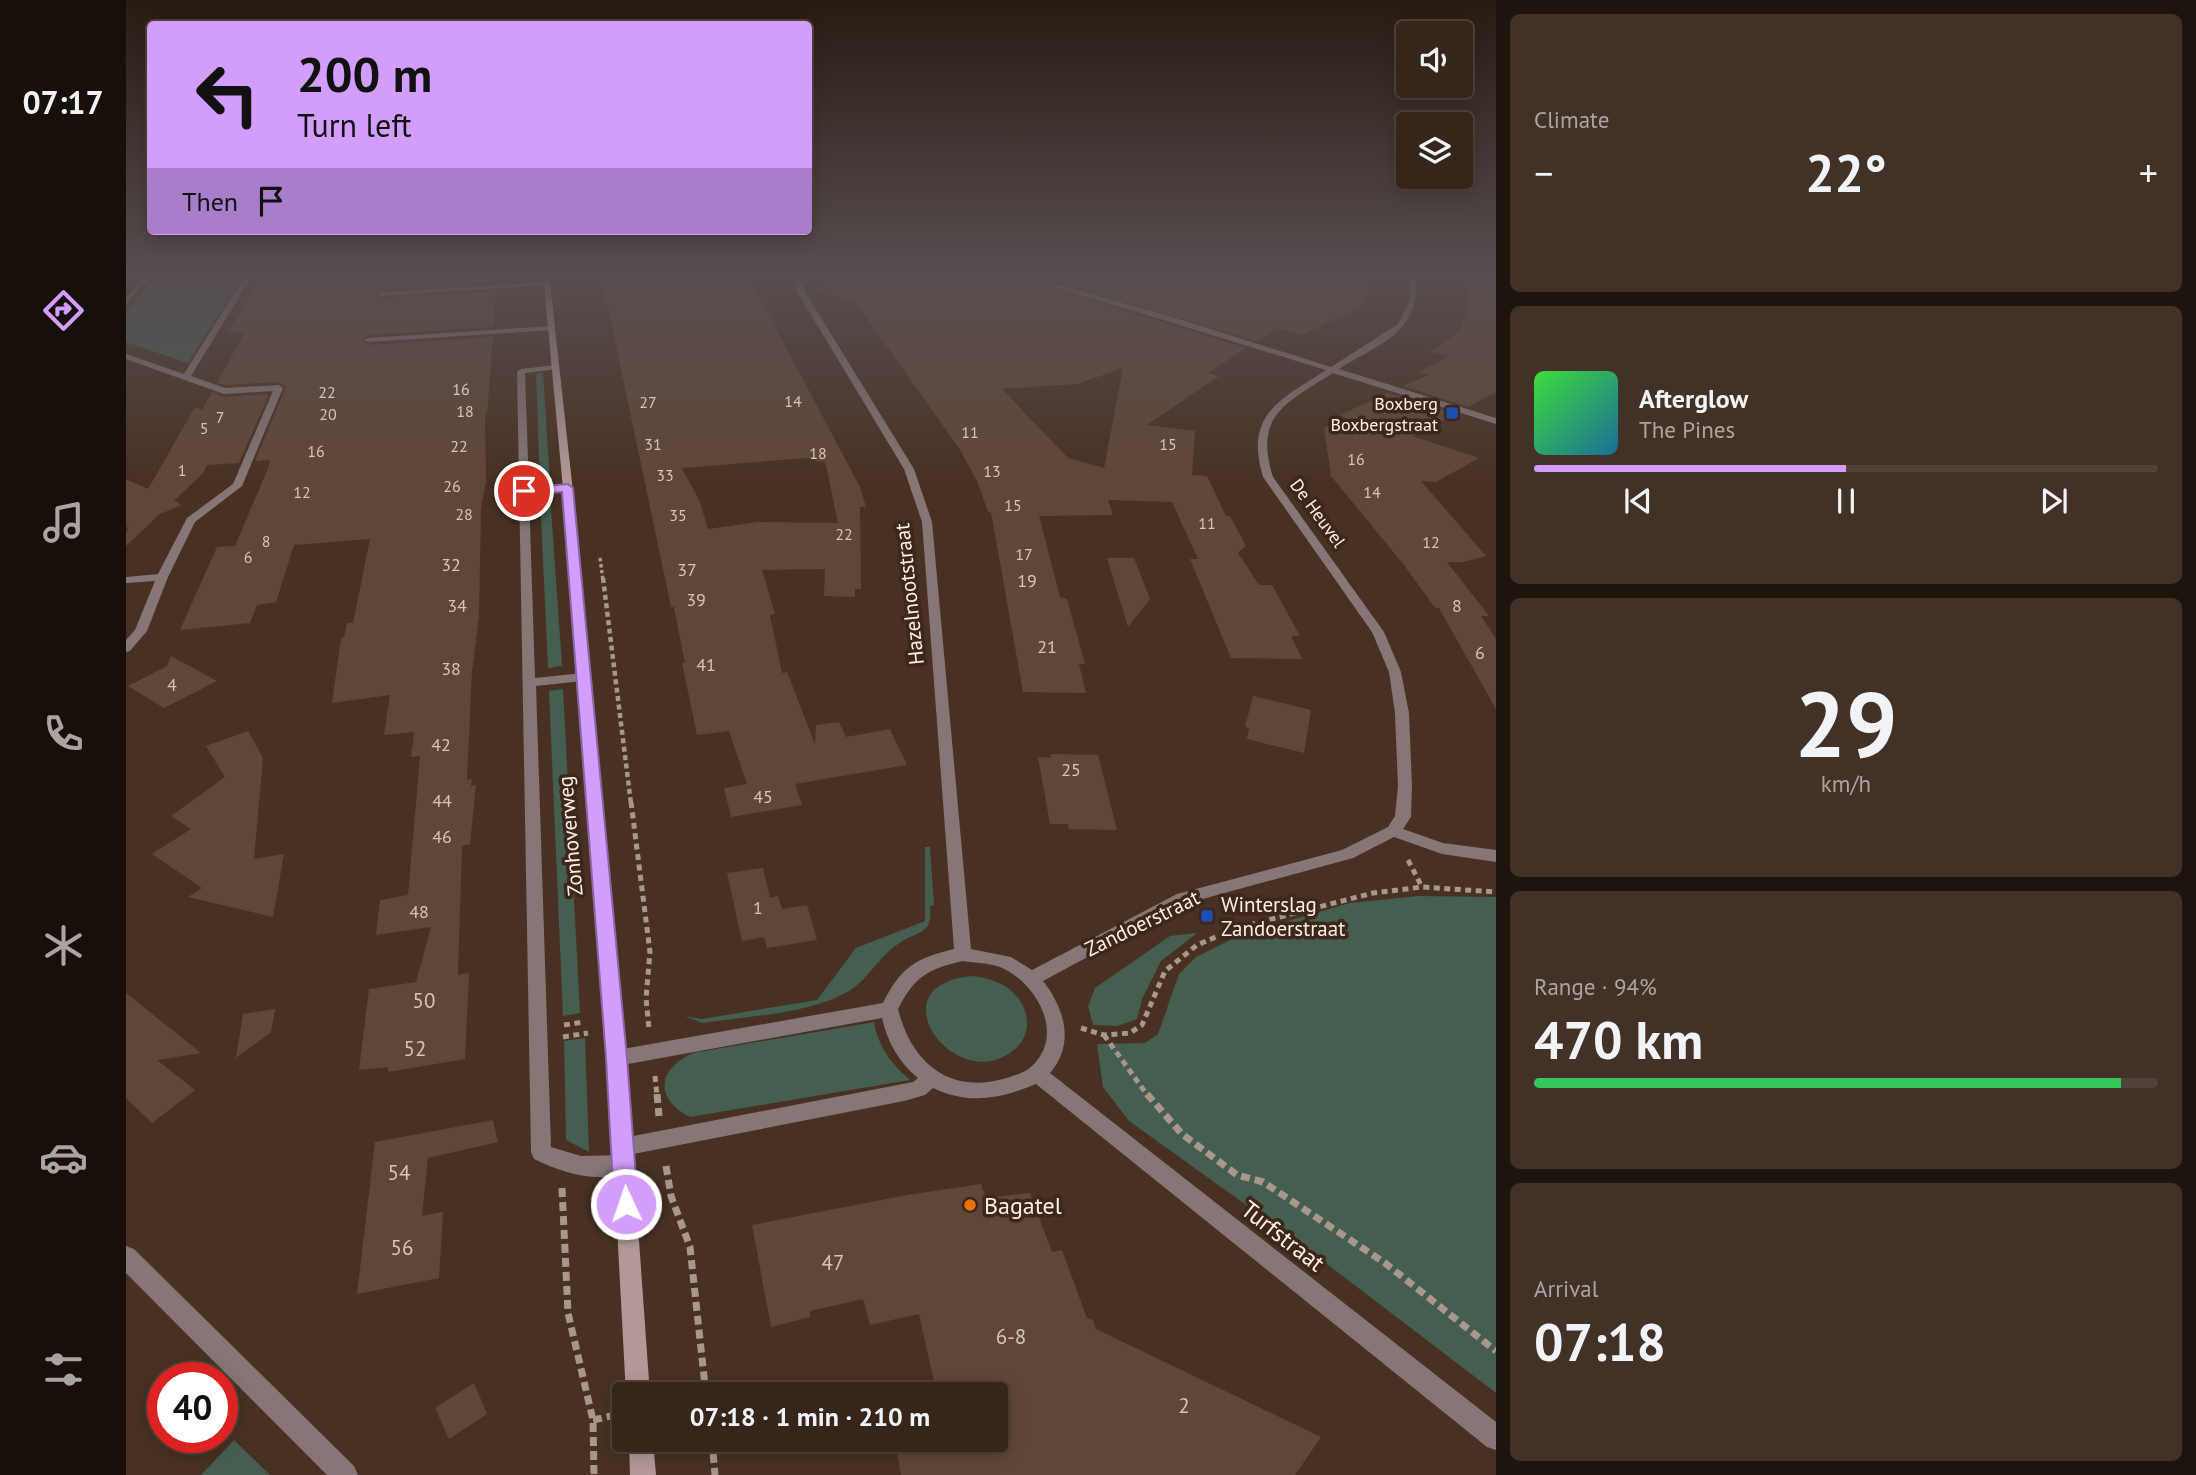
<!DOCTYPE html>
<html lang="en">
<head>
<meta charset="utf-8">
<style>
  body { margin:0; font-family:"PT Sans",sans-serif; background:#413127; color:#f1f3f6; height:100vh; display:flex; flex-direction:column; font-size:26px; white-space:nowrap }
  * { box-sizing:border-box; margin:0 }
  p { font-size:23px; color:#aaa5a2 }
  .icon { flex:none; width:38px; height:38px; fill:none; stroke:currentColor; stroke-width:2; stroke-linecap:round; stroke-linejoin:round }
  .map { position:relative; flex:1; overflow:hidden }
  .drawer { display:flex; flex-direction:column; gap:14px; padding:14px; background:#1e140e; width:700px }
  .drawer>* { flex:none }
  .top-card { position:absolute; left:21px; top:21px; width:665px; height:214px; border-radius:7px; box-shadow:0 4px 18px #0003,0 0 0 2px #504239; background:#d29dfd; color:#111; overflow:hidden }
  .tools { position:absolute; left:1270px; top:21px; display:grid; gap:14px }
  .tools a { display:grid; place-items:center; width:77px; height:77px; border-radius:7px; background:#36251a; box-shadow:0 4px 18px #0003,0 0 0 2px #504239; font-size:35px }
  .speed { position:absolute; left:21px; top:1362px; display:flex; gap:14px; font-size:35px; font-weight:700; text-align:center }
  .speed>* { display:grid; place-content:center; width:91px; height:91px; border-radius:50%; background:#36251a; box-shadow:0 4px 18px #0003,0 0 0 2px #504239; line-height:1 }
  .speed .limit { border:10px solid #d22; background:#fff; color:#111 }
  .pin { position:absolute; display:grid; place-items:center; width:60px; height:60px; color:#fff; margin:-30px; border:4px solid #fff; border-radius:50%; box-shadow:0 2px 7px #0007 }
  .me { position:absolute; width:77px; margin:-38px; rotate:357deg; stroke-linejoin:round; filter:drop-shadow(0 0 5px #0008) }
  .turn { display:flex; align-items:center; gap:24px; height:147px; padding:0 35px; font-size:32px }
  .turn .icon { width:91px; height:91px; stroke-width:2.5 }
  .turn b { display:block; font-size:49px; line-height:60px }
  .then { display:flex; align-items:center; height:66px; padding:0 35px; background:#0003; gap:14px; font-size:26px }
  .big { font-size:52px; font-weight:600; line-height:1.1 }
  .drawer .card { flex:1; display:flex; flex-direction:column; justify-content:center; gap:10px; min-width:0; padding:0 24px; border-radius:10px; background:#413127 }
  .drawer .dial { align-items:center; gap:0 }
  .dial b { font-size:91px; line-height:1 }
  .song { display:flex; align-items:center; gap:21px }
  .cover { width:84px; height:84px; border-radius:10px; background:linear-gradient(135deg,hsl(120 70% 55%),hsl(200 70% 35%)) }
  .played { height:7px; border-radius:4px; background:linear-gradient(90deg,#d29dfd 50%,#504239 50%) }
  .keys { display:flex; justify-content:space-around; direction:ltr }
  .heat { display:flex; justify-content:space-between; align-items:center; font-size:38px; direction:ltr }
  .charge { height:10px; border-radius:5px; background:linear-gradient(90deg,#34c759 94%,#504239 0) }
  .trip { position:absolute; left:486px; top:1382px; width:396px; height:70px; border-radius:7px; background:#36251a; box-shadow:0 4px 18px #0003,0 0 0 2px #504239; font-weight:600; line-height:70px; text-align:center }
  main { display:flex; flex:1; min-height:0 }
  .tabs { display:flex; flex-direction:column; width:126px; justify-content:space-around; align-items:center; background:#160f0a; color:#aaa5a2 }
  .tabs .icon { width:49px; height:49px }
  .tabs .selected { color:#d29dfd }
  .tabs b { font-size:32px; color:#f1f3f6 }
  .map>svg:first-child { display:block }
</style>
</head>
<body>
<main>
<nav class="tabs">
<b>07:17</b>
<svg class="icon selected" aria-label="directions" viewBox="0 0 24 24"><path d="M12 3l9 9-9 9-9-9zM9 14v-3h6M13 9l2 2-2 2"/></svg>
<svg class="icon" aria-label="music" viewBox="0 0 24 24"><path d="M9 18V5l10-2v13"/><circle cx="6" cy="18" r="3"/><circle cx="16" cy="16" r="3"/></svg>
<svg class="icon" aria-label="phone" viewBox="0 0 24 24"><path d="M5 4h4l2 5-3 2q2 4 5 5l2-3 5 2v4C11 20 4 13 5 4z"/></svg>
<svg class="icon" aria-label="climate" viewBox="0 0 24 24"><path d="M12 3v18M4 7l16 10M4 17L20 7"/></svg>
<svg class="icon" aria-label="car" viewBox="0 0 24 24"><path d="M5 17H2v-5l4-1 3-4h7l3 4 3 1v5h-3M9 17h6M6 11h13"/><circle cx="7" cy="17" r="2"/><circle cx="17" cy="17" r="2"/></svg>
<svg class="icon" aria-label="filters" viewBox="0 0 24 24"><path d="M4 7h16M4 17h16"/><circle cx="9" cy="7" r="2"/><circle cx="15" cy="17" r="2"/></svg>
</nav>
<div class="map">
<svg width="1370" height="1475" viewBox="0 0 1370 1475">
  <rect width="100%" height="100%" fill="#483123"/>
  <path fill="#445e50" d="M32 274H118L62 363 0 342V313Z
    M417 372 424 483H414L410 374Z
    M424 494 436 666 422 668 414 495Z
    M437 689 454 1013 437 1016 423 691Z
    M799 847H804L808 905 804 906C807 935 793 930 774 943 753 955 744 978 723 991 684 1014 622 1016 576 1023L559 1016 576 1019 691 1000 730 948 799 921Z
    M1292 896 1370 897V1393L1180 1248 1003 1121 977 1087 971 1044 1019 1043 1032 1034 1053 974 1070 957 1114 935 1224 903Z
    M1071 933 1035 961 1016 999 1011 1019 991 1026 967 1025 962 1006 969 988 1044 936Z
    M848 976C859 978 869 980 879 986 901 1000 911 1031 888 1050 829 1098 746 983 848 976Z
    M748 1022C753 1048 764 1062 784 1080L564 1117C528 1099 531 1069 567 1053Z
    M459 1038 463 1152 440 1140 438 1041Z
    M108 1440 144 1475H75Z"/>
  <path fill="#604636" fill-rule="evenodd" d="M301 274H369V283L256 289 250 295 256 299 369 291 367 327 242 335 236 341 242 345 367 337 361 414H359L360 480 355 508 353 616 346 672 341 780 346 779 345 786 350 785 344 844 336 846 332 975 343 973 339 1059 262 1072V1067L233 1070 243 989 290 982 305 927 250 935 254 900 282 895 294 756 285 757 288 732 258 735 264 695 206 703 215 638 218 637 221 623H227L244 539 168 545 150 602 131 605 124 623 54 630 91 547 109 546 143 466 144 460 129 461 160 387 153 382 99 385 91 383 119 332 102 333 136 279 180 277 177 283Z
    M475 274H621L734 487 740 507H734L735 589H729V597L698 596 699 569 636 570 649 614 644 615 656 673 661 672 689 744 690 725 713 722 720 737 764 729 781 765 669 784 676 805 605 817 598 788 621 784 603 731 571 735 556 663H559L548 607H545ZM680 458 689 459 691 462 699 461 712 523 632 522 582 529 574 502 556 468Z
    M732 274H880L1120 348 1082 373 1093 376 1021 425 1069 431 1066 475 1081 476 1100 516H1104L1120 546 1112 553 1133 585H1146L1174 636H1165L1176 659 1105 658 1064 559H1072L1046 502 982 500 987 515 913 516 934 597 941 599 959 664H953L960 693 897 692 865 512H862L851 481 833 448 728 300 686 290ZM997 368 978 468 942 458 876 389 951 384Z
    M905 274H1242V294L1234 307 1176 335 1151 328 1131 341Z
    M1339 280 1370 283V392L1342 407 1277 386 1303 375 1293 372 1324 356 1305 352 1332 332 1342 309Z
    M86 392 98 397 143 394 113 463 81 465 77 473 48 501 56 505 34 514 0 546V533L3 526 0 528V479L22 489 69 407 76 410Z
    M1262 393 1329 414 1286 436 1353 458 1310 482 1295 481 1360 556 1337 562H1321L1363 616H1355L1370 639V709L1313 608H1309L1278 565 1205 476 1198 428 1220 418 1214 415Z
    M981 558H1008L1024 599 1002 627Z
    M45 656 91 681 38 708 2 686 41 666Z
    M1127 696 1185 710 1178 753 1121 739 1123 728 1119 727Z
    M122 731 137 758 128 859 158 854 147 917 62 897 76 888 26 854 65 829 45 816 99 777 80 746Z
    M925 754 972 755 991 830 943 829 942 824H924L912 757 925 758Z
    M637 868 644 898 652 896 656 909 681 905 691 940 641 948 638 937 616 941 601 873Z
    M0 993 75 1053 31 1060 69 1090 26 1123 0 1098Z
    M149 1009 145 1032 110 1058 117 1014Z
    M367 1120 372 1142 302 1158 296 1216 317 1212 313 1278 231 1294 249 1142Z
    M855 1184 860 1198 904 1193 926 1252 936 1250 961 1318 967 1320 970 1329 1195 1437 1169 1475H775L770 1447 801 1440H870V1395H811L793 1314 744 1325 737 1299 684 1311V1317L645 1327 626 1225 781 1195Z
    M348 1383 361 1414 323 1439 309 1408Z"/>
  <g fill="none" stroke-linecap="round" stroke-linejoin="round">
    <path stroke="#aa978c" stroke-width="3.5" stroke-dasharray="3.5 2.5" stroke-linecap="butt" d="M474 558 477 580"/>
    <path stroke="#aa978c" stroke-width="4.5" stroke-dasharray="5 3.5" stroke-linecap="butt" d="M477 578 505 804"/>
    <path stroke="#aa978c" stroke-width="5" stroke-dasharray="6 4.5" stroke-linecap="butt" d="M505 802 524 952 520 998 523 1029
      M1282 860 1296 887
      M438 1025 458 1022
      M955 1028 978 1035 1004 1033 1016 1025 1039 971 1071 945 1111 928 1247 893 1296 887 1370 892
      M978 1035 1022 1096
      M437 1037 462 1033
      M529 1076 531 1096"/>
    <path stroke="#aa978c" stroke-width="7" stroke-dasharray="9 5" stroke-linecap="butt" d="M531 1094 533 1116
      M1021 1094 1056 1134 1111 1175 1137 1182 1259 1263 1370 1351
      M540 1166 545 1196 564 1247 580 1395
      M436 1188 442 1313 467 1420 468 1475
      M551 1389 579 1382
      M467 1420 499 1413
      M586 1440 589 1475"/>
    <path fill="#867675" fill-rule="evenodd" d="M430 365 434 367 433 369 399 373 403 488 442 485 447 488 442 491 403 494 409 678 457 673 464 677 457 681 410 686 425 1147 455 1156 497 1155 504 1158 507 1165 504 1172C473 1184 436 1173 408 1159L405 1152 391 371 395 369Z"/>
    <path fill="#867675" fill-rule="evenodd" d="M20 274H27L0 304V298Z
      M120 274H127L65 376 99 388 153 385 157 388 116 486 69 522 42 577 21 631 4 651 0 652V640L9 630 29 581 0 583V577L32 574 61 518 107 484 147 391 98 394 0 359V354L58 374Z
      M686 274H695L677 285 678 290 788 469 806 522 845 949 885 957 906 970 1051 894 1216 850 1262 827 1269 816 1272 786 1269 713 1263 672 1246 632 1137 477C1118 414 1154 400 1200 370L1031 318 882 274H894L1037 314 1205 367 1272 324 1283 302 1284 274H1290C1295 333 1256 342 1213 369L1370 418V424L1207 373C1162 402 1127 414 1147 477L1258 632 1275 672 1283 713 1286 786 1285 817 1277 829 1317 843 1370 850V862L1316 854 1268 837 1227 858 1062 903 917 981C939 1009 949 1044 924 1073L1370 1422V1450L1361 1447 910 1084C874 1099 843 1105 807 1088L799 1095 778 1101 497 1156 490 1154 487 1147 490 1140 497 1138 787 1082 792 1078C773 1063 761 1041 756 1018L491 1066 484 1064 482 1058 484 1052 491 1050 757 1003C775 967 790 958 828 949L796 522 778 469 670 290 671 283ZM837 961C849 963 863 963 874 967 910 982 940 1034 906 1066 899 1073 887 1076 877 1079 821 1094 785 1061 772 1009 789 976 802 969 837 961Z
      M420 282 422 285 256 296 252 294 256 292Z
      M425 326 429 328 428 330 242 342 238 340 242 338Z
      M0 1246 8 1249 228 1466 232 1475H201L0 1273Z"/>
    <path fill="#b29997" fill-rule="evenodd" d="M417 274H423L449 510 500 1058 524 1395H500L482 1058 439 510Z
      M503 1440H527L530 1475H504Z"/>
  </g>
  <linearGradient id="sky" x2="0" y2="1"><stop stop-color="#281b13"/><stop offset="0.57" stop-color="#584e50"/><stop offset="1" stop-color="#584e50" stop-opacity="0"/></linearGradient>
  <rect width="1370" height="481" fill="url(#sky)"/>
  <path fill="#d29dfd" stroke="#8866a4" stroke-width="2" d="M442 484 447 488 501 1058 512 1204 508 1212 500 1215 491 1212 488 1204 480 1058 436 492 398 495 392 491 398 488Z"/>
  <g fill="#1a4fb4" stroke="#3d271a" stroke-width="2.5">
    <rect x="1319" y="406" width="14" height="14" rx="3.5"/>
    <rect x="1074" y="909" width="14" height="14" rx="3.5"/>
  </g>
  <circle fill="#e8710a" stroke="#3d271a" stroke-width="2.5" cx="844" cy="1205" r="7"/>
  <g text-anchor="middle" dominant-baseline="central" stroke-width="7" stroke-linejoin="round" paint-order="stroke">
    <g font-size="16" fill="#d6c5ba">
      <text x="335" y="389">16</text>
      <text x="201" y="392">22</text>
      <text x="667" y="401">14</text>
      <text x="522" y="402">27</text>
      <text x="339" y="411">18</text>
      <text x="202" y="414">20</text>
      <text x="94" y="417">7</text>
      <text x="78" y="428">5</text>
      <text x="844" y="432">11</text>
      <text x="527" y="444">31</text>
      <text x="1042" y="444">15</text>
      <text x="333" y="446">22</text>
      <text x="190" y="451">16</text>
      <text x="692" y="453">18</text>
      <text x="1230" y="459">16</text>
      <text x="56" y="470">1</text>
      <text x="866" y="471">13</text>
      <text x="539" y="475">33</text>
      <text x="326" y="486">26</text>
      <text x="176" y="492">12</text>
      <text x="1246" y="492">14</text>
      <text x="887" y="505">15</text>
      <text x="338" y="514">28</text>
      <text x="552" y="515">35</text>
      <text x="1081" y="523">11</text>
      <text x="718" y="534">22</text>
      <text x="140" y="541">8</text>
      <text x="1305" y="542">12</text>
      <text x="898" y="554">17</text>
      <text x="122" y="557">6</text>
    </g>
    <g font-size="18" fill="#feefe6" stroke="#3d271a" text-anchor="end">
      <text x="1312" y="403">Boxberg<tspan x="1312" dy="21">Boxbergstraat</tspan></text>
    </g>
    <g font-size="18" fill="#feefe6" stroke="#3d271a">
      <text transform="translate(1192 513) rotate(54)">De Heuvel</text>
    </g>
    <g font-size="18" fill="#d6c5ba">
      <text x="325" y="564">32</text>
      <text x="561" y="569">37</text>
      <text x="901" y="580">19</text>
      <text x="570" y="599">39</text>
      <text x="331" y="605">34</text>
      <text x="1331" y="605">8</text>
      <text x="921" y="646">21</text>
      <text x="1354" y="652">6</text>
      <text x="580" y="664">41</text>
      <text x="325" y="668">38</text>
      <text x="46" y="684">4</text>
      <text x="315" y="744">42</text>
      <text x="945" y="769">25</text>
      <text x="637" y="796">45</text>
      <text x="316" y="800">44</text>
      <text x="316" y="836">46</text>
      <text x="632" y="907">1</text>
      <text x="293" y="911">48</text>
    </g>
    <g font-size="21" fill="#feefe6" stroke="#3d271a">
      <text transform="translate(783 594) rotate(-96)">Hazelnootstraat</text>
      <text transform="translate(444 836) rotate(-95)">Zonhoverweg</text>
      <text transform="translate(1016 923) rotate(-26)">Zandoerstraat</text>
    </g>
    <g font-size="21" fill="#feefe6" stroke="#3d271a" text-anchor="start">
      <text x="1095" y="904">Winterslag<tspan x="1095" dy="24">Zandoerstraat</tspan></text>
    </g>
    <g font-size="21" fill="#d6c5ba">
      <text x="298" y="1000">50</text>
      <text x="289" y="1048">52</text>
      <text x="273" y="1172">54</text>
      <text x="276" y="1247">56</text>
      <text x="707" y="1262">47</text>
      <text x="885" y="1336">6-8</text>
      <text x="1058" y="1405">2</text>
    </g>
    <g font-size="24" fill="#feefe6" stroke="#3d271a" text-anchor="start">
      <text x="858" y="1205">Bagatel</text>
    </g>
    <g font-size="24" fill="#feefe6" stroke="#3d271a">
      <text transform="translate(1157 1236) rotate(38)">Turfstraat</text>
    </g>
  </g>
</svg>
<div class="tools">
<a><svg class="icon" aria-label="sound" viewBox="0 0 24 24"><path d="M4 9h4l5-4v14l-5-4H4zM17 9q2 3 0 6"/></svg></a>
<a><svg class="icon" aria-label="layers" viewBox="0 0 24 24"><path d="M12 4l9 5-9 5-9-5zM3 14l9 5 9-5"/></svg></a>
</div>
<div class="speed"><div class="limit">40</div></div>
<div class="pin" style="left:398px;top:491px;background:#d93025"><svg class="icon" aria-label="arrive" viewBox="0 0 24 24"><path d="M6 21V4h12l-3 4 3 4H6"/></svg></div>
<svg class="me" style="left:500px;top:1204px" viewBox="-20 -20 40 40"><circle r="17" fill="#d29dfd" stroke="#fff" stroke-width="3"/><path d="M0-11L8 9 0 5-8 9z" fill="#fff"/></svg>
<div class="trip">07:18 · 1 min · 210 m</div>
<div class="top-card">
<div class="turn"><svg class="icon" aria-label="left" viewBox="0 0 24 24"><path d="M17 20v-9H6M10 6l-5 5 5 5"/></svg><div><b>200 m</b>Turn left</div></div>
<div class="then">Then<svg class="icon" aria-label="arrive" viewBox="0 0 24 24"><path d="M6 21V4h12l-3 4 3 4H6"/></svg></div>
</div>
</div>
<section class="drawer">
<div class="card"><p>Climate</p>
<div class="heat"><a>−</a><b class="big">22°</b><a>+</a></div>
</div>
<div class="card">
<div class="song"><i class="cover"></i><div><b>Afterglow</b><p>The Pines</p></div></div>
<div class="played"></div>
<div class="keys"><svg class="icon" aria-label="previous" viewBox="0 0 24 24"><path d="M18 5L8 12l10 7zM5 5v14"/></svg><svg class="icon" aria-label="pause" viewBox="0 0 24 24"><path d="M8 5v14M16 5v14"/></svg><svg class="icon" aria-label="next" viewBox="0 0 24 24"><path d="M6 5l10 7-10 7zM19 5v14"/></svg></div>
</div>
<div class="card dial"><b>29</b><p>km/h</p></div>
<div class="card"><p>Range · 94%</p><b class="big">470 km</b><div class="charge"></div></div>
<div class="card"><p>Arrival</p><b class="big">07:18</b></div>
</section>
</main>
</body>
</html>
